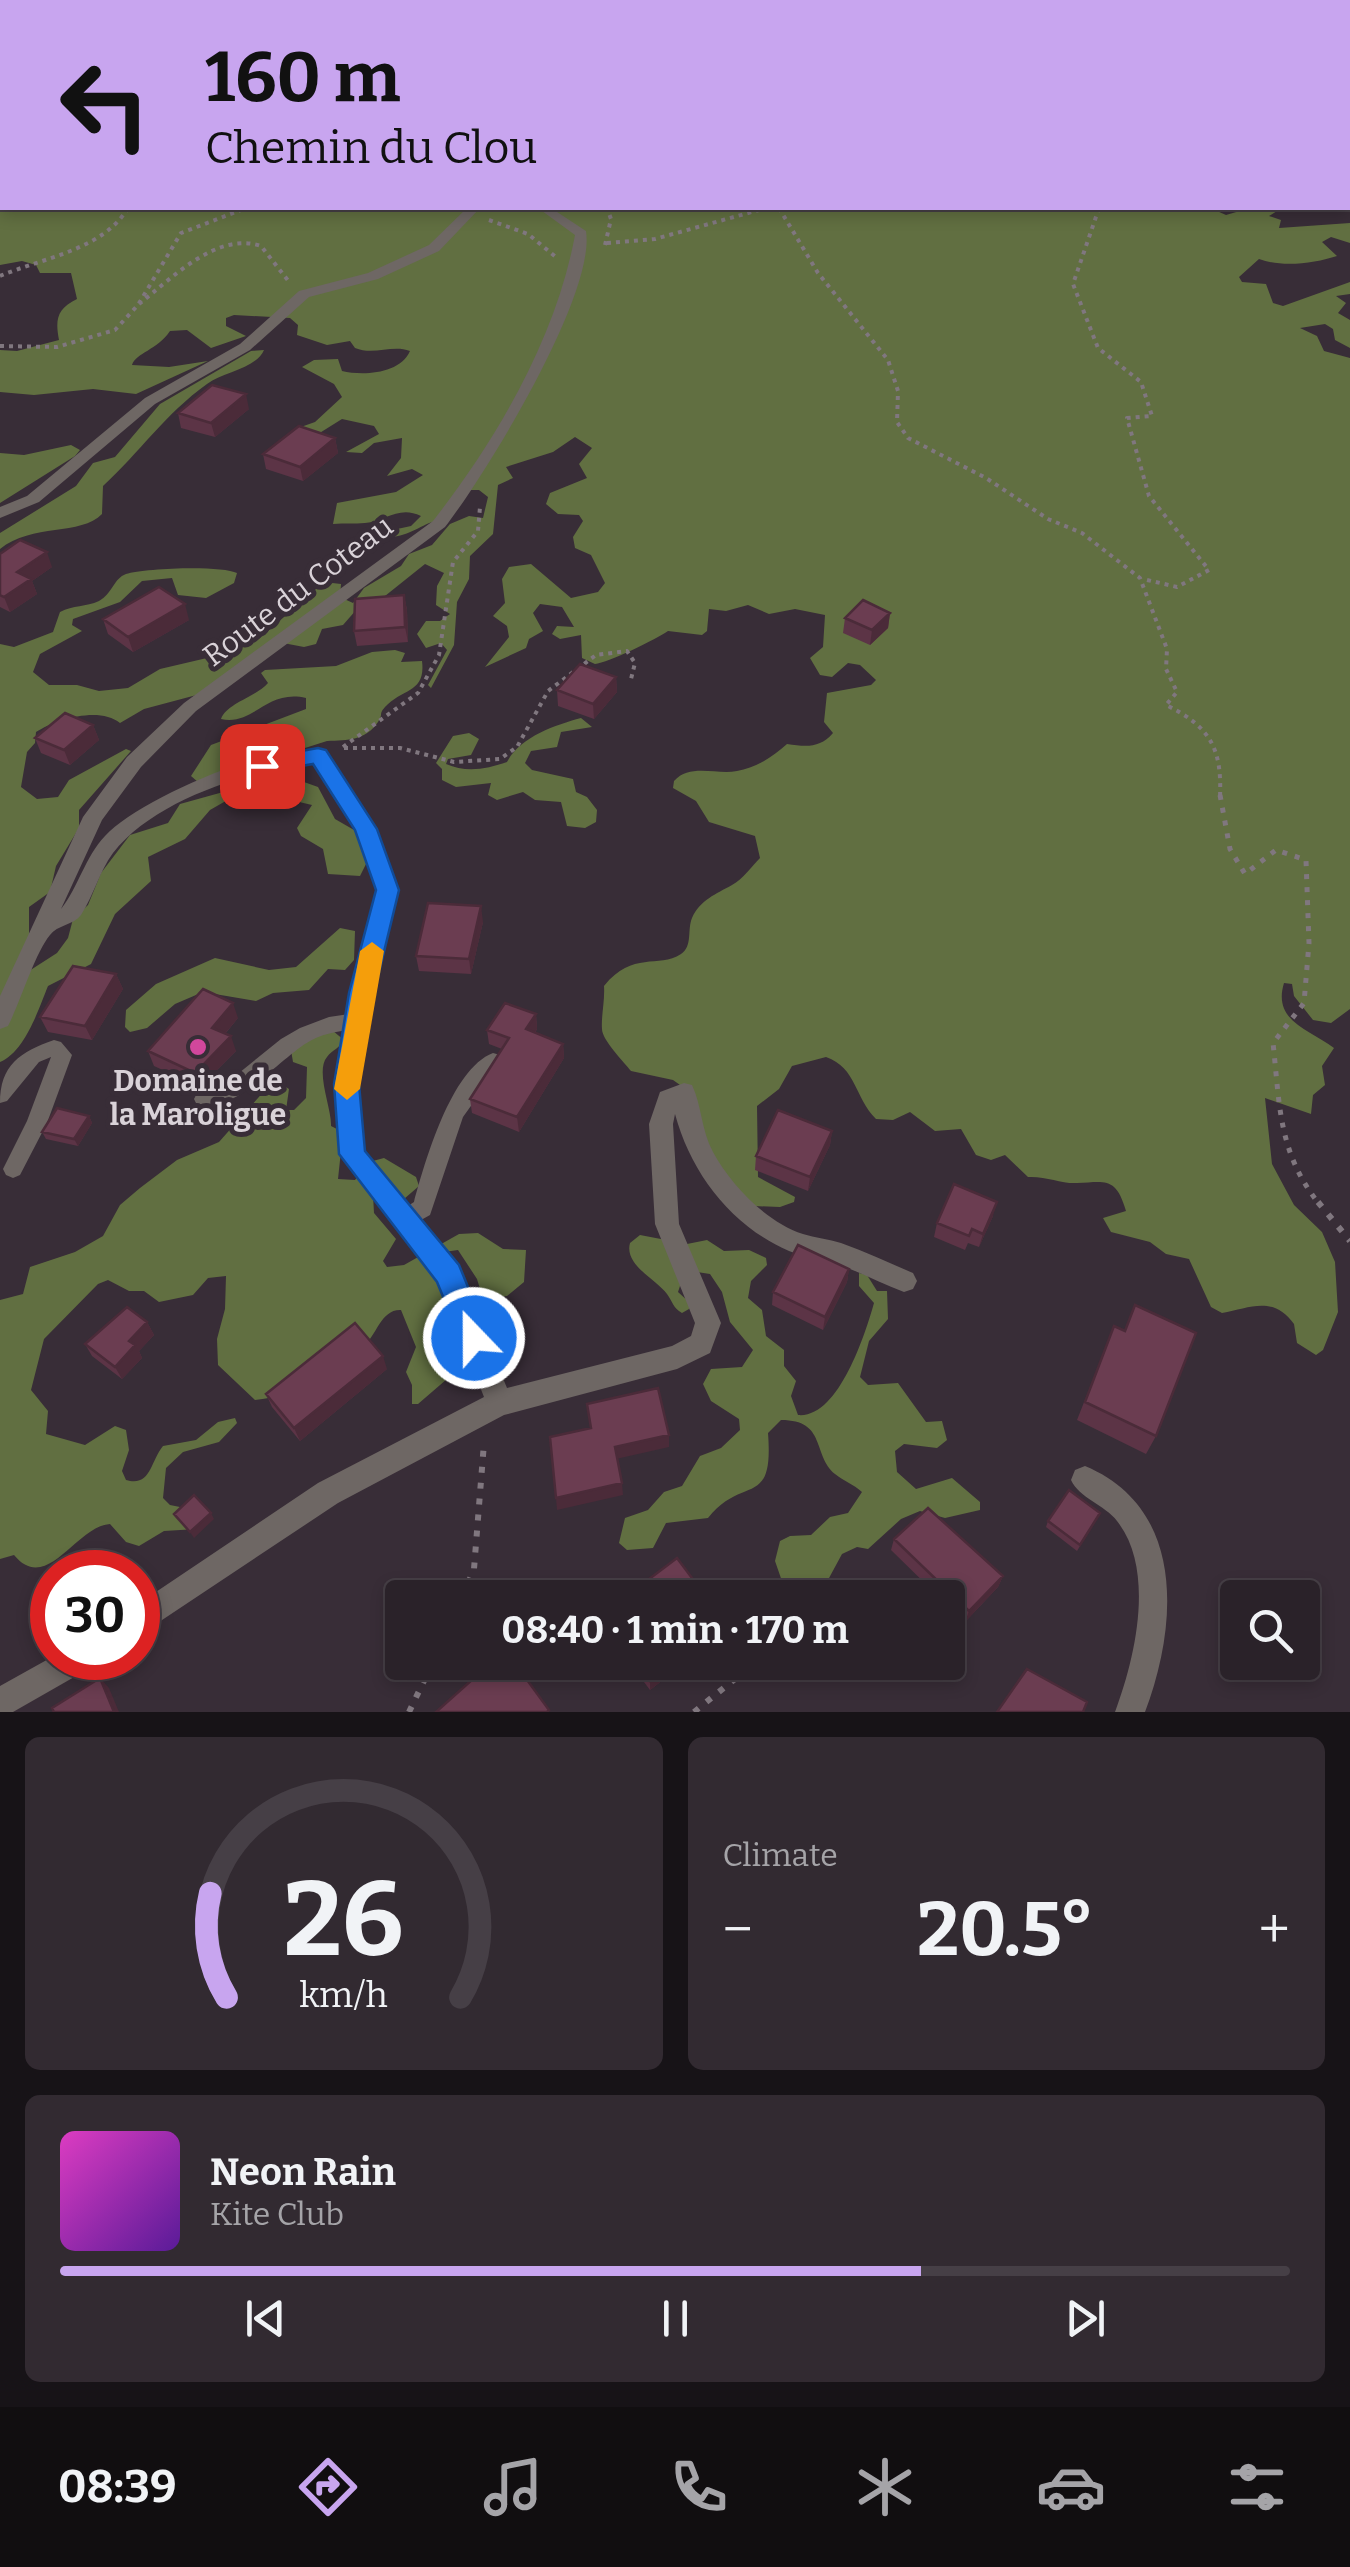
<!DOCTYPE html>
<html lang="en">
<head>
<meta charset="utf-8">
<style>
  body { margin:0; font-family:Bitter,serif; background:#322a31; color:#f1f3f6; height:100vh; display:flex; flex-direction:column; font-size:38px; white-space:nowrap }
  * { box-sizing:border-box; margin:0 }
  p { font-size:32px; color:#a5a4a8 }
  .icon { flex:none; width:55px; height:55px; fill:none; stroke:currentColor; stroke-width:2; stroke-linecap:round; stroke-linejoin:round }
  .map { position:relative; height:1712px; overflow:hidden }
  .details { display:flex; flex-direction:column; gap:25px; padding:25px; background:#171317; flex:1 }
  .details>* { flex:none }
  .top-card { position:absolute; left:0px; top:0px; width:1350px; height:210px; box-shadow:0 5px 15px #0003,0 0 0 2px #463f46; background:#c8a5ef; color:#111; overflow:hidden }
  .fabs { position:absolute; left:1220px; top:1580px; display:grid; gap:20px }
  .fabs a { display:grid; place-items:center; width:100px; height:100px; border-radius:10px; background:#2a2229; box-shadow:0 5px 15px #0003,0 0 0 2px #463f46; font-size:50px }
  .speed { position:absolute; left:30px; top:1550px; display:flex; gap:20px; font-size:50px; font-weight:700; text-align:center }
  .speed>* { display:grid; place-content:center; width:130px; height:130px; border-radius:50%; background:#2a2229; box-shadow:0 5px 15px #0003,0 0 0 2px #463f46; line-height:1 }
  .speed .limit { border:15px solid #d22; background:#fff; color:#111 }
  .pin { position:absolute; display:grid; place-items:center; width:85px; height:85px; color:#fff; margin:-42px; border-radius:20px; box-shadow:0 5px 15px #0006 }
  .me { position:absolute; width:110px; margin:-55px; rotate:338deg; stroke-linejoin:round; filter:drop-shadow(0 0 8px #0008) }
  .turn { display:flex; align-items:center; gap:35px; height:210px; padding:0 40px; font-size:45px }
  .turn .icon { width:130px; height:130px; stroke-width:2.5 }
  .turn b { display:block; font-size:70px; line-height:85px }
  .big { font-size:75px; font-weight:700; line-height:1.1 }
  .details .widget { flex:1; display:flex; flex-direction:column; justify-content:center; gap:15px; min-width:0; padding:0 35px; border-radius:15px; background:#322a31 }
  .details .dial { align-items:center; gap:0 }
  .dial svg { height:260px; overflow:visible; fill:none; stroke:#463f46; stroke-width:7; stroke-linecap:round; text-anchor:middle }
  .dial text { fill:#f1f3f6; stroke:none }
  .song { display:flex; align-items:center; gap:30px }
  .cover { width:120px; height:120px; border-radius:15px; background:linear-gradient(135deg,hsl(310 70% 55%),hsl(270 70% 35%)) }
  .played { height:10px; border-radius:5px; background:linear-gradient(90deg,#c8a5ef 70%,#463f46 70%) }
  .keys { display:flex; justify-content:space-around; direction:ltr }
  .heat { display:flex; justify-content:space-between; align-items:center; font-size:55px; direction:ltr }
  .details .tiles { flex:1; display:grid; gap:25px; grid-template-columns:1fr 1fr }
  .widget:last-child { grid-column:span 2 }
  .trip { position:absolute; left:385px; top:1580px; width:580px; height:100px; border-radius:10px; background:#2a2229; box-shadow:0 5px 15px #0003,0 0 0 2px #463f46; font-weight:700; line-height:100px; text-align:center }
  .tab-bar { display:flex; height:160px; justify-content:space-around; align-items:center; background:#110e10; color:#a5a4a8 }
  .tab-bar .icon { width:70px; height:70px }
  .tab-bar .active { color:#c8a5ef }
  .tab-bar b { font-size:45px; color:#f1f3f6 }
  .map>svg:first-child { display:block }
</style>
</head>
<body>
<div class="map">
<svg width="1350" height="1712" viewBox="0 0 1350 1712">
  <rect width="100%" height="100%" fill="#382d37"/>
  <path fill="#616f41" d="M0 0 966 2H2V208H1224L1217 211 1226 215 1250 208H1314L1313 211H1277L1269 216 1281 220 1279 228 1350 223V243L1331 237 1322 242 1337 256C1315 263 1283 268 1259 259L1239 277 1242 282 1266 284 1273 303 1283 306 1350 282V294L1336 296 1346 303 1338 313 1350 320V348L1335 340 1333 329 1325 324 1300 328 1317 336 1324 351 1350 358V1009L1331 1023 1313 1020 1294 996 1292 984 1284 983C1272 1022 1311 1030 1334 1048L1322 1066 1325 1085 1313 1095 1311 1114 1265 1098 1272 1164 1294 1205 1322 1232 1335 1262 1338 1312 1323 1350 1316 1355 1297 1343 1294 1324C1273 1295 1250 1308 1222 1313L1211 1307 1189 1259 1166 1254 1150 1242 1111 1232 1103 1218 1126 1211C1116 1176 1105 1182 1077 1183 1062 1184 1046 1176 1028 1177L1005 1155 991 1160 976 1155 961 1129 935 1131 910 1112 893 1120 876 1119C854 1097 857 1068 826 1057L792 1066 779 1089 757 1106 758 1177 795 1197 794 1202 780 1207 754 1206 716 1166 690 1092 673 1080 631 1071C624 1062 602 1040 602 1029 601 1016 605 1001 604 986 633 950 658 969 681 954 693 946 687 930 692 918 700 900 716 894 732 885 743 879 752 866 760 858L755 836 709 822 696 801 673 788 674 781C690 763 716 775 737 771 756 768 774 756 787 744 807 747 820 748 833 733L824 722 827 693 871 685 876 680 860 665 848 663 832 677 820 675 810 658 823 647 825 615 795 609 769 614 748 605 726 611 709 609 707 631 702 635 668 631C656 639 608 663 595 664L582 658 581 635 560 639 552 634 557 626 574 627 562 607 540 604 533 613 543 631 529 639 526 648 485 667 509 637 507 626 493 616 505 603 502 579 509 567 531 564 571 598 598 592 605 583 591 555 575 548 573 537 583 521 579 515 558 514 546 504 550 493 587 478 579 464 592 448 575 437 553 452 506 467 513 478 498 485 493 534 470 556 469 579 457 602 454 645 431 688 428 685 447 650 441 643 426 648 417 634 426 621H440L450 614 436 605 437 586 444 573 425 564 375 604 357 609 343 625 322 629 316 644 304 647 283 643 204 693 144 709 120 723C100 706 56 719 36 732L35 743 27 752 21 787 37 799 58 797 69 780 126 749 131 751 79 810V828L56 866 50 892 29 907V936L13 973 29 971 57 953 68 938 73 919 88 905 101 873 130 835 168 823 180 804 234 789 238 794 210 810 185 839 148 857 151 881 115 914 91 964 48 986C39 1008 25 1052 0 1062V644L14 647 53 632 60 612C73 605 86 607 99 601 112 594 114 578 126 574 144 568 222 565 237 573L234 583 206 598 178 595 172 578 142 581 120 602 73 619 72 625 82 631 40 654 33 672 49 685H77L99 691 128 688 160 669 224 654 260 638 324 582 341 584 340 597 353 603 364 588 401 566 409 554 432 545 450 524 469 516 483 518 488 497 479 490H464L443 519C422 523 414 534 393 537L388 531 411 526 421 516C399 505 386 521 365 523 354 524 345 523 333 524L337 503 396 492 423 475 412 469 387 476 401 458 402 438 374 443 362 453 346 452 379 434 374 426 342 419 318 434 298 428 315 422 342 397 334 384 302 367 314 360 338 359 342 371C363 376 400 374 410 351 392 344 374 356 355 348L350 341 327 345 297 335 298 325 290 318 234 315 226 318V326L246 336 211 348 187 330 170 331C157 350 136 353 132 365L169 367 208 361 136 394 93 389 34 395 0 392V350L17 351 59 340C55 319 57 309 77 299L71 273H40L36 265 22 261 0 265Z
    M264 350C257 368 224 372 207 384 165 414 140 452 103 486L102 514C81 536 32 523 0 549V533L76 486 93 463 115 457 160 404 251 351Z
    M71 445 80 450 75 456 0 503V453L24 455Z
    M395 650 405 653 401 662 422 661C426 693 403 688 385 707 378 715 384 713 378 722 365 741 348 740 327 741L198 782 191 776 211 745 306 709V698C266 689 254 726 221 719 227 703 256 697 268 683L261 673 265 670 336 666 372 652Z
    M581 718 592 727 561 732 557 747 531 751 525 763 532 770 573 779 576 792 587 797 597 810 596 822 585 828 567 826 561 802 535 800 523 792 497 800 488 795 491 783 456 787 442 780V769L436 763 453 736 469 733 479 739 471 755 448 759 446 764C466 773 487 769 507 762 520 737 555 725 581 718Z
    M304 782 318 787 335 819 361 834 368 860 360 876 328 874 323 849 301 836 297 828 312 805 295 801 288 787Z
    M340 928 355 931 354 960 345 970 328 969 309 990 273 993 256 1001 203 992 175 1004 147 1028 130 1032 125 1027 126 1010 156 984 215 958 269 970 296 967Z
    M333 1031 344 1040C339 1049 333 1049 327 1057 315 1071 332 1109 331 1126L343 1132 338 1179 355 1180 369 1162 384 1158 416 1177 419 1186 404 1199 386 1184 373 1195 374 1213 396 1239 383 1261 387 1267 404 1265 459 1234 478 1233 503 1249 526 1250 524 1282 507 1296 483 1299 477 1279 458 1250 444 1252 465 1345 447 1379 418 1404H412V1385L406 1372 416 1347 401 1310C381 1309 377 1335 363 1347 332 1374 296 1396 255 1400L218 1365 217 1339 225 1309 226 1276 208 1278 193 1295 159 1302 144 1291H129L108 1280 98 1284 44 1339 31 1390 48 1411 46 1434 85 1445 115 1426 126 1430 129 1450 122 1471 126 1480C151 1487 150 1462 163 1446L196 1440 218 1422 235 1418 237 1423 219 1442 183 1452 166 1468 163 1498 170 1505 195 1510 197 1529 164 1531 139 1546 126 1542 110 1524C76 1526 47 1595 14 1555L0 1559V1300L23 1294 30 1267 75 1252 103 1236 120 1205 140 1188 177 1160 219 1142 266 1089 281 1084 289 1089 286 1110H294L306 1098 307 1067 293 1062 291 1050 300 1040Z
    M640 1235 687 1244 707 1240 724 1251 749 1250 766 1258 767 1265 751 1281 748 1298 762 1310 766 1336 784 1350V1366L796 1381 791 1396 798 1415C838 1419 865 1335 874 1303L859 1286V1273L867 1275 877 1291H887L888 1319 869 1341 860 1377 868 1385 898 1383 926 1422 942 1421 947 1440 937 1448 904 1444 895 1451 897 1472 916 1489 952 1478 980 1502V1510L945 1518 920 1511 901 1519 868 1549 857 1547 842 1554 822 1591 809 1594 784 1587 775 1561 780 1541 790 1536 811 1535 830 1517 848 1513 862 1492C853 1484 844 1481 835 1474 812 1455 827 1420 781 1420L768 1433C774 1510 743 1474 708 1518L666 1523 653 1548 627 1550 619 1543 625 1518 648 1510 664 1492 682 1486 700 1456 721 1448 740 1430 739 1419 711 1401 703 1384 711 1369 742 1367 753 1350 730 1322 722 1292 710 1274 697 1272 682 1280 678 1292 689 1302V1309L682 1313C673 1308 673 1302 667 1294 656 1279 624 1265 630 1243Z"/>
  <g fill="none" stroke-linecap="round" stroke-linejoin="round">
    <path stroke="#80777f" stroke-width="2.5" stroke-dasharray="2.5 4" stroke-linecap="butt" d="M105 2 127 0
      M227 2 233 0
      M255 2 260 0
      M589 2 594 0
      M240 210 246 208
      M758 210 766 208"/>
    <path stroke="#80777f" stroke-width="4" stroke-dasharray="4 5" stroke-linecap="butt" d="M779 208 818 273 888 360 898 391 897 422 908 438 986 478 1048 519 1082 533 1140 578 1167 649 1166 669 1177 692 1166 705C1211 727 1222 749 1220 797
      M1099 208 1073 284 1098 348 1141 382 1152 416 1127 418 1149 496 1209 570 1177 587 1143 579
      M489 220 528 234 557 258
      M607 243 655 239 766 208
      M605 245 611 219 607 208
      M0 276C42 258 103 250 128 208
      M139 304C171 279 217 231 261 246L290 283
      M0 346 57 347 115 330 138 305 181 233 246 208
      M343 747 418 693 439 655 453 562 478 531 480 507
      M344 748H400L454 762 500 759 517 747 548 691 596 655 627 651 635 663 630 683"/>
    <path stroke="#80777f" stroke-width="5" stroke-dasharray="5 8" stroke-linecap="butt" d="M1220 795 1230 849 1245 874 1276 850 1306 860 1309 943 1304 1003 1273 1043C1280 1106 1278 1153 1320 1205"/>
    <path stroke="#80777f" stroke-width="6" stroke-dasharray="6 10" stroke-linecap="butt" d="M1318 1202 1350 1241
      M462 1598 474 1569 484 1443
      M409 1712 433 1662
      M694 1712 756 1662"/>
    <path fill="#6e6764" fill-rule="evenodd" d="M356 1013 363 1016 366 1021 363 1026C345 1032 327 1031 310 1041 281 1057 233 1116 197 1105L194 1099 197 1093 234 1077 281 1039 300 1028 329 1017Z
      M54 1040 61 1042 72 1055 47 1123 20 1175 13 1178 6 1175 3 1169 27 1121 51 1057 39 1062 7 1101 0 1103C0 1065 20 1052 54 1040Z
      M493 1053 500 1055 503 1061 463 1117 430 1215 405 1229 397 1227 394 1220 397 1213 414 1202C425 1162 451 1069 493 1053Z"/>
    <path fill="#6e6764" fill-rule="evenodd" d="M467 208H480L439 251 378 279 309 297 250 350 155 404 39 502 0 518V507L27 496 145 398 240 344 299 291 368 273 429 245Z
      M538 208H551L586 231C596 295 486 474 445 527L196 711 141 767 102 820 61 909C78 888 85 857 105 836 139 799 277 739 326 750L376 829 397 889 372 993 357 1084 363 1152 457 1266 507 1388 672 1346 691 1336 695 1323 655 1224 649 1124 660 1092 684 1083 692 1085C702 1106 701 1130 713 1152 731 1185 766 1222 803 1234 815 1238 829 1239 841 1243 866 1252 889 1263 913 1273L917 1281 913 1289 904 1292C882 1284 862 1273 840 1265 824 1259 805 1258 789 1251 731 1226 691 1173 675 1114L673 1124 679 1224 721 1323 710 1353 677 1369 504 1415 338 1503 138 1636V1604L318 1483 484 1397 438 1281 340 1155 335 1084 350 993 377 889 356 830 314 762C249 771 155 799 113 853 99 872 94 895 81 915 74 925 57 925 50 935 35 953 20 1003 8 1026L0 1029V996L83 817 127 757 184 703 433 521C497 439 556 338 575 235Z
      M1085 1466C1186 1508 1178 1625 1145 1712H1115C1135 1659 1156 1570 1117 1521 1105 1505 1079 1498 1071 1480L1075 1470Z
      M52 1657 95 1658 90 1668 13 1712H0V1686Z"/>
  </g>
  <path fill="#5c3446" d="M249 409 215 437 181 428 178 413Z
    M335 438 338 453 303 481 266 469 263 454Z
    M0 554 52 567 32 581 37 594 10 612 0 607Z
    M404 595 407 610 408 642 357 646 354 631Z
    M890 613 888 628 870 645 843 633 845 618Z
    M103 619 189 620 133 652 108 634Z
    M616 677 617 692 594 719 558 706 557 690Z
    M93 725 99 740 70 765 41 753 35 738Z
    M483 922 471 974 419 971 416 956Z
    M116 974 123 989 92 1040 48 1032 40 1017Z
    M536 1014 537 1029 535 1033 563 1044 564 1058 519 1132 472 1113 470 1099 502 1049 489 1044 487 1030Z
    M238 1018 225 1034 236 1051 200 1087 154 1066 148 1051Z
    M89 1116 92 1123 78 1146 46 1139 42 1132Z
    M832 1131 830 1145 808 1191 755 1170 756 1156Z
    M993 1216 979 1247 968 1243 965 1250 934 1237 937 1223Z
    M849 1269 847 1282 823 1330 772 1305 773 1292Z
    M1135 1305 1156 1436 1146 1454 1077 1420 1114 1326 1124 1331Z
    M147 1322 154 1335 139 1351 142 1358 122 1379 92 1356 85 1344Z
    M387 1369 300 1441 272 1407 266 1394Z
    M1100 1513 1077 1551 1046 1527 1048 1521Z
    M894 1539 1003 1576 998 1587 965 1622 948 1605V1598H940L891 1550Z
    M629 1662H686L650 1690Z"/>
  <path fill="#4b2b39" d="M246 394 249 409 215 437 211 423Z
    M335 438 338 453 303 481 300 467Z
    M47 552 52 567 32 581 37 594 10 612 4 597 17 572Z
    M404 595 407 610 408 642 405 627Z
    M185 604 189 620 133 652 128 637Z
    M890 613 888 628 870 645 872 630Z
    M616 677 617 692 594 719 593 704Z
    M93 725 99 740 70 765 64 750Z
    M481 906 483 922 471 974 469 959Z
    M116 974 123 989 92 1040 85 1026Z
    M233 1003 238 1018 217 1043 212 1028Z
    M536 1014 537 1029 527 1044 526 1029Z
    M231 1036 236 1051 200 1087 195 1073Z
    M563 1044 564 1058 519 1132 517 1117Z
    M89 1116 92 1123 78 1146 74 1139Z
    M832 1131 830 1145 808 1191 810 1177Z
    M997 1202 993 1216 979 1247 983 1234Z
    M849 1269 847 1282 823 1330 825 1317Z
    M147 1322 154 1335 139 1351 142 1358 122 1379 115 1367 129 1341Z
    M383 1356 387 1369 300 1441 294 1428Z
    M669 1435V1447L616 1459 615 1447Z
    M622 1483 623 1495 557 1510 556 1498Z
    M211 1513 214 1519 194 1538 190 1532Z
    M1003 1576 998 1587 965 1622 969 1611Z
    M673 1662H686L650 1690V1681Z
    M100 1678 109 1688 119 1712H114Z"/>
  <path fill="#6b3d51" stroke="#4b2b39" stroke-width="2.5" d="M212 385 246 394 211 423 178 413Z
    M299 426 335 438 300 467 263 454Z
    M20 540 47 552 17 572 31 579 4 597 0 595V554Z
    M159 587 185 604 128 637 103 619Z
    M404 595 405 627 354 631 355 599Z
    M863 600 890 613 872 630 845 618Z
    M580 664 616 677 593 704 557 690Z
    M65 713 93 725 64 750 35 738Z
    M428 903 481 906 469 959 416 956Z
    M73 966 116 974 85 1026 40 1017Z
    M203 989 233 1003 212 1028 231 1036 195 1073 148 1051Z
    M505 1003 536 1014 526 1029 563 1044 517 1117 470 1099 509 1038 487 1030Z
    M57 1108 89 1116 74 1139 42 1132Z
    M778 1110 832 1131 810 1177 756 1156Z
    M954 1184 997 1202 983 1234 972 1229 969 1236 937 1223Z
    M798 1245 849 1269 825 1317 773 1292Z
    M1135 1305 1196 1333 1156 1436 1085 1402 1114 1326 1125 1331Z
    M127 1307 147 1322 129 1341 135 1345 115 1367 85 1344Z
    M355 1323 383 1356 294 1428 266 1394Z
    M658 1388 669 1435 615 1447 622 1483 556 1498 550 1437 591 1428 587 1404Z
    M1069 1490 1100 1513 1080 1545 1048 1521Z
    M194 1495 211 1513 190 1532 174 1514Z
    M928 1508 1003 1576 969 1611 894 1539Z
    M677 1558 707 1598H624Z
    M492 1662H514L549 1710 547 1712H436Z
    M636 1662H673L650 1681Z
    M1027 1669 1087 1702 1083 1712H997Z
    M100 1678 114 1712H54L52 1708Z"/>
  <path fill="#1a73e8" stroke="#114b97" stroke-width="2.5" d="M318 748 326 750 377 829 399 890 374 993 359 1084 365 1151 459 1265 489 1338 485 1348 474 1352 464 1348 437 1282 339 1154 334 1084 349 993 376 890 355 830 313 764 262 773 252 766 262 758Z"/>
  <path fill="#f59e0b" d="M372 942 384 951 360 1089 347 1100 334 1089 360 951Z"/>
  <circle fill="#d1479c" stroke="#382d37" stroke-width="4" cx="198" cy="1047" r="10"/>
  <g text-anchor="middle" dominant-baseline="central" stroke-width="10" stroke-linejoin="round" paint-order="stroke">
    <g font-size="30" fill="#d9d2d8" stroke="#382d37">
      <text transform="translate(298 591) rotate(-37)">Route du Coteau</text>
    </g>
    <g font-size="30" font-weight="bold" fill="#d9d2d8" stroke="#382d37">
      <text x="198" y="1081">Domaine de<tspan x="198" dy="34">la Maroligue</tspan></text>
    </g>
  </g>
</svg>
<div class="fabs">
<a><svg class="icon" aria-label="search" viewBox="0 0 24 24"><circle cx="10" cy="10" r="6"/><path d="M15 15l6 6"/></svg></a>
</div>
<div class="speed"><div class="limit">30</div></div>
<div class="pin" style="left:262px;top:766px;background:#d93025"><svg class="icon" aria-label="arrive" viewBox="0 0 24 24"><path d="M6 21V4h12l-3 4 3 4H6"/></svg></div>
<svg class="me" style="left:474px;top:1338px" viewBox="-20 -20 40 40"><circle r="17" fill="#1a73e8" stroke="#fff" stroke-width="3"/><path d="M0-11L8 9 0 5-8 9z" fill="#fff"/></svg>
<div class="trip">08:40 · 1 min · 170 m</div>
<div class="top-card">
<div class="turn"><svg class="icon" aria-label="left" viewBox="0 0 24 24"><path d="M17 20v-9H6M10 6l-5 5 5 5"/></svg><div><b>160 m</b>Chemin du Clou</div></div>
</div>
</div>
<section class="details">
<div class="tiles">
<div class="widget dial"><svg viewBox="0 0 100 80">
<path d="M14 69A42 42 0 1 1 86 69"/>
<path d="M14 69A42 42 0 0 1 9 37" stroke="#c8a5ef"/>
<text x="50" y="56" font-size="32" font-weight="700">26</text>
<text x="50" y="72" font-size="11">km/h</text>
</svg></div>
<div class="widget"><p>Climate</p>
<div class="heat"><a>−</a><b class="big">20.5°</b><a>+</a></div>
</div>
<div class="widget">
<div class="song"><i class="cover"></i><div><b>Neon Rain</b><p>Kite Club</p></div></div>
<div class="played"></div>
<div class="keys"><svg class="icon" aria-label="previous" viewBox="0 0 24 24"><path d="M18 5L8 12l10 7zM5 5v14"/></svg><svg class="icon" aria-label="pause" viewBox="0 0 24 24"><path d="M8 5v14M16 5v14"/></svg><svg class="icon" aria-label="next" viewBox="0 0 24 24"><path d="M6 5l10 7-10 7zM19 5v14"/></svg></div>
</div>
</div>
</section>
<nav class="tab-bar">
<b>08:39</b>
<svg class="icon active" aria-label="directions" viewBox="0 0 24 24"><path d="M12 3l9 9-9 9-9-9zM9 14v-3h6M13 9l2 2-2 2"/></svg>
<svg class="icon" aria-label="music" viewBox="0 0 24 24"><path d="M9 18V5l10-2v13"/><circle cx="6" cy="18" r="3"/><circle cx="16" cy="16" r="3"/></svg>
<svg class="icon" aria-label="phone" viewBox="0 0 24 24"><path d="M5 4h4l2 5-3 2q2 4 5 5l2-3 5 2v4C11 20 4 13 5 4z"/></svg>
<svg class="icon" aria-label="climate" viewBox="0 0 24 24"><path d="M12 3v18M4 7l16 10M4 17L20 7"/></svg>
<svg class="icon" aria-label="car" viewBox="0 0 24 24"><path d="M5 17H2v-5l4-1 3-4h7l3 4 3 1v5h-3M9 17h6M6 11h13"/><circle cx="7" cy="17" r="2"/><circle cx="17" cy="17" r="2"/></svg>
<svg class="icon" aria-label="filters" viewBox="0 0 24 24"><path d="M4 7h16M4 17h16"/><circle cx="9" cy="7" r="2"/><circle cx="15" cy="17" r="2"/></svg>
</nav>
</body>
</html>
